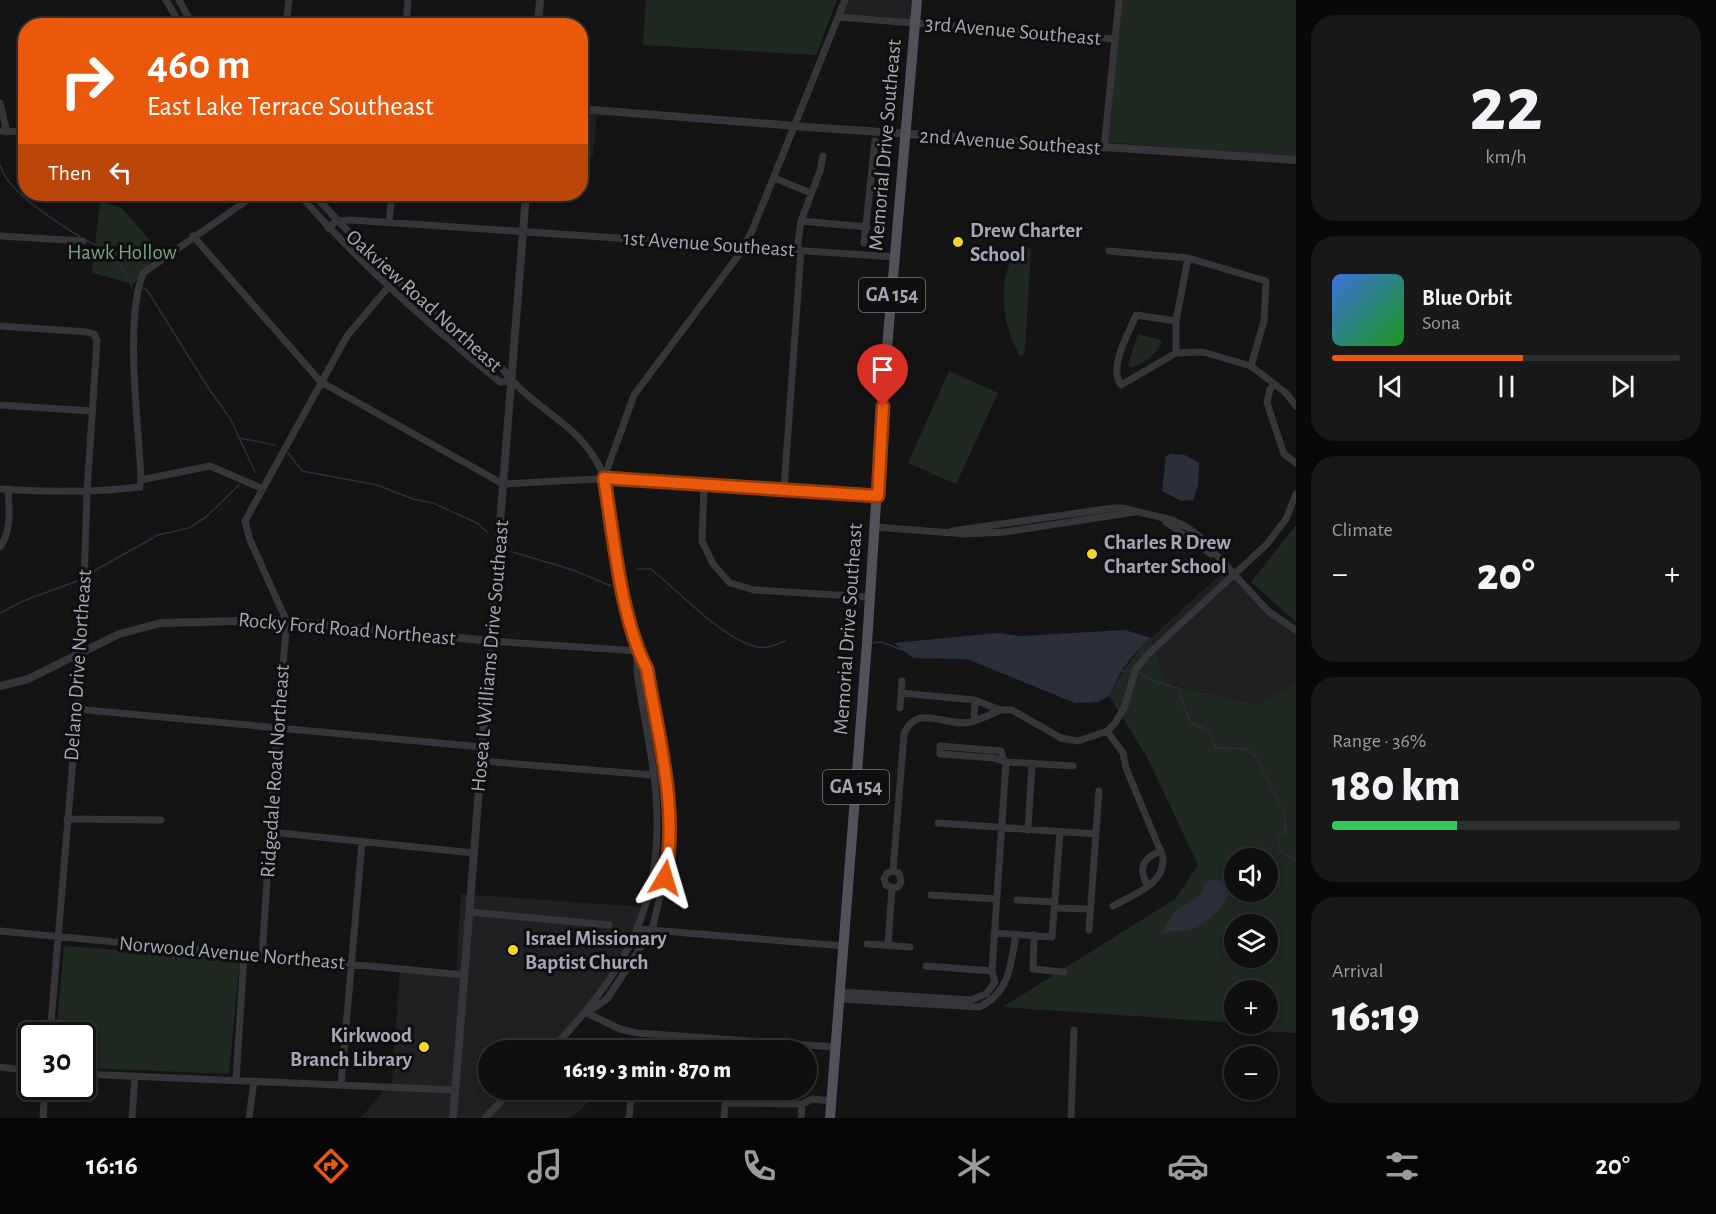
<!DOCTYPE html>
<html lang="en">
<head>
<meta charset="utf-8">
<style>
  body { margin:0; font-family:"Alegreya Sans",sans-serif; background:#181819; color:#f1f3f6; height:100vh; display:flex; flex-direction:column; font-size:22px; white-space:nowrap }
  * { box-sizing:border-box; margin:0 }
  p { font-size:20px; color:#9b9c9f }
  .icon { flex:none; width:33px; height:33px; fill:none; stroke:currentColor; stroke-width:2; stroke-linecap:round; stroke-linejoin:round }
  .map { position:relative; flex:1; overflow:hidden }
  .sheet { display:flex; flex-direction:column; gap:15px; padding:15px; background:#080809; width:420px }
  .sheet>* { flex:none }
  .banner { position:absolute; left:18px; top:18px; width:570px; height:183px; border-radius:24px; box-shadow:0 3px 9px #0003,0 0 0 2px #2f2f30; background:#ea580c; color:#fff; overflow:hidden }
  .fabs { position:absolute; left:1224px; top:848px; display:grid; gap:12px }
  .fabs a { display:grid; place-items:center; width:54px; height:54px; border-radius:50%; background:#0f0f10; box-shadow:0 3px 9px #0003,0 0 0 2px #2f2f30; font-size:30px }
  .speed { position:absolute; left:18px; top:1022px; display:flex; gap:12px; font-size:30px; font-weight:700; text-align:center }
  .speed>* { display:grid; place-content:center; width:78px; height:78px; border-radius:50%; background:#0f0f10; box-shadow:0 3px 9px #0003,0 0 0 2px #2f2f30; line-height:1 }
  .speed .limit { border:3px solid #111; border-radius:9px; background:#fff; color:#111 }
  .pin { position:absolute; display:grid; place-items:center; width:51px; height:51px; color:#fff; margin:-62px -26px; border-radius:50% 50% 50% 0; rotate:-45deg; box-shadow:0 0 6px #0007 }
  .pin .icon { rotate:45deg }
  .me { position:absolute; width:66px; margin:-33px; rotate:7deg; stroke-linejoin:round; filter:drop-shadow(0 0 4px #0008) }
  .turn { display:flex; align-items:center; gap:21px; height:126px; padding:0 30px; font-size:27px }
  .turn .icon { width:78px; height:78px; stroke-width:2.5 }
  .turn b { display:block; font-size:42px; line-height:51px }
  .then { display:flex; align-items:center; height:57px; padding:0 30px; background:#0003; gap:12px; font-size:22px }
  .big { font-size:45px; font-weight:800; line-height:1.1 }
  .sheet .card { flex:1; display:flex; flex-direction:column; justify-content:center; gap:9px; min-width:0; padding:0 21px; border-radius:24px; background:#181819 }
  .sheet .dial { align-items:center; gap:0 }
  .dial b { font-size:78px; line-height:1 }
  .song { display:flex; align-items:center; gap:18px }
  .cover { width:72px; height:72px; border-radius:9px; background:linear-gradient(135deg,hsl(220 70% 55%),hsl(120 70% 35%)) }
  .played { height:6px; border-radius:3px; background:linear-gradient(90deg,#ea580c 55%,#2f2f30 55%) }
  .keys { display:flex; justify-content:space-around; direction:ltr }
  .heat { display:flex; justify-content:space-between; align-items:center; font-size:33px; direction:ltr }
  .charge { height:9px; border-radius:4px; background:linear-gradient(90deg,#34c759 36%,#2f2f30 0) }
  .trip { position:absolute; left:478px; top:1040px; width:339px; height:60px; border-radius:30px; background:#0f0f10; box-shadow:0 3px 9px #0003,0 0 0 2px #2f2f30; font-weight:800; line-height:60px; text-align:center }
  .tab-bar { display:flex; height:96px; justify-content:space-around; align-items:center; background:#060606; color:#9b9c9f }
  .tab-bar .icon { width:42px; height:42px }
  .tab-bar .active { color:#ea580c }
  .tab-bar b { font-size:27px; color:#f1f3f6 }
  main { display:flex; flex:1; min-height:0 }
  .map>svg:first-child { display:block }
</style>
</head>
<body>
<main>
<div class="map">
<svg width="1296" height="1118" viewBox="0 0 1296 1118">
  <rect width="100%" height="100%" fill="#141415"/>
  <path fill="#202022" d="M840 0H913L912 21 835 15Z
    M580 110 597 111 593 157 581 156Z
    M1228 567 1291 627 1296 629V682L1263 700 1260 705 1167 684 1151 638Z
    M461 894 644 907 596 1006 545 1050H489V1089H594L599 1093 571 1118H360L392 1082 400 967 456 972Z"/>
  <path fill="#202822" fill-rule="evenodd" d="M646 0H837L816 55 643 45Z
    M1121 0H1296V157L1104 142Z
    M100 202 122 208 159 251 134 284 92 273Z
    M1022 244 1031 249 1025 352 1021 357C1001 328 995 270 1022 244Z
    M1138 334 1162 340C1160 352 1144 364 1132 367L1128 365Z
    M949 371 998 393 956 484 908 463Z
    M1296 525V622L1251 582Z
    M1151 638 1167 684 1260 705 1263 700 1296 682V1033L1264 1031 1236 1023 1003 1007 1175 899 1198 865 1147 757 1109 696C1121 673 1132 656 1151 638ZM1234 858H1268V891H1234ZM1234 924H1268V957H1234ZM1234 990H1268V1023H1234Z
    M64 946 240 959 229 1074 83 1068 82 1035H56Z"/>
  <path fill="#2a2f39" d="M1171 454 1185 455 1199 463 1198 485 1193 500 1181 501 1162 491 1166 456Z
    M1125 630 1151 638 1135 653 1122 670 1109 696 1098 702 1075 703 967 659 913 658 894 643 997 633 1021 636Z
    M1217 879 1224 883 1229 890C1229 904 1205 925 1193 929 1181 933 1172 928 1161 935L1174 912 1201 894C1204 884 1207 880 1217 879Z"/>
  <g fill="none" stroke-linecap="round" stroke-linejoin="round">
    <path stroke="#2a2f39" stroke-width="1.5" d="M0 165C8 193 56 221 80 237
      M84 239C104 249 127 265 132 288
      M143 288 147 290 209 389 230 418 255 472
      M239 438 275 445
      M288 453 302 471 377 485 413 499 433 503 477 523 487 532
      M513 552 573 570 611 586
      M637 569H651C679 592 719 635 753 646 764 650 775 645 785 641
      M94 571 158 535 189 528 206 517 239 485
      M0 613 23 601 77 581
      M873 643 881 642 903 650
      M1120 671H1131
      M1138 672 1151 680 1178 688 1190 722C1213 735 1206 721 1216 748L1246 749 1255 755 1283 811 1286 826 1284 833 1278 837 1279 850 1296 860"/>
    <path stroke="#35353a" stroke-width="7" d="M166 0 181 26
      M179 0 193 26
      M838 17 1115 39
      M286 26 289 0
      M406 26 408 0
      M0 103 7 132
      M0 131 26 132
      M1104 148 1119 0
      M774 178 811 193
      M299 194C360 264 428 324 500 382L511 381
      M313 194 377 262 425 306 502 368C530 409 584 423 604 477 609 491 609 508 611 523 619 571 624 626 647 669L668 800V863L652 930 607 999 587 1013
      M801 221 867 227
      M389 222 392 194
      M328 228 336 221 352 220 895 257
      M0 236 83 241
      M193 236 321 382 503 484 614 478 877 496
      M864 243 875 141
      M797 250 801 221 820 171 823 156
      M1109 251 1188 258 1266 281 1264 321 1251 366 1286 393 1296 406
      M1188 258 1176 321V353L1203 352 1251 366
      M1176 321 1136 315C1129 334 1108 366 1121 385L1176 353
      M0 326 87 332 94 334 97 341 87 491 82 651 50 1035
      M1274 384 1270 389 1267 403 1284 454 1296 463
      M0 405 92 411
      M604 478 634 395 738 256 752 231 845 0
      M141 480C139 425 124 323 143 273L256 194
      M704 485 702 541 713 564 730 583 754 590 870 597
      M0 489C47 492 93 493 140 487L141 480 210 466 261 488
      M784 489 801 250
      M1166 522 1211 554
      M875 527 966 534 1005 532 1135 512
      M952 531 1113 508H1123L1172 520 1187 527 1201 538 1269 612 1296 630
      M0 547C12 530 9 509 8 489
      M491 641 638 651
      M901 693 975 700 1000 710H1012L1061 738 1078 741 1107 731 1115 723 1125 706 1135 671 1146 656 1267 544 1286 519 1296 494
      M900 708 902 681
      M76 709 482 747
      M974 721 975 700
      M1107 731 1123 753 1126 768 1163 857C1165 885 1134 894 1113 906
      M481 761 653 775
      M1004 761 1001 751 940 746V754L994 758 1006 762
      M67 819 161 820
      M938 823 1096 834
      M1028 830 1032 764
      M270 832 474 853
      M1148 886C1138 869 1142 858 1161 851
      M892 888 898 887 901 882 899 873 893 871
      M931 895 997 899
      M1017 900 1055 902
      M1054 908 1090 909
      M469 912 609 925
      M639 929 844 946
      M1089 930 1099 791
      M0 931 464 975
      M994 933 1052 937 1060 832
      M1034 935 1033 969 1064 972
      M867 944 910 947
      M888 945 892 888 886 885 884 879 887 873 893 871 904 734C917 702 947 728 970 722 980 720 991 714 1000 710
      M262 957 277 728 287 622 250 540 245 521 347 336 395 279
      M926 966 992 971
      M840 992 971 1000 986 994 995 982 992 971 1006 762 1073 766
      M840 999 979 1007C1010 993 1011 964 1016 934
      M587 1013 620 1029 637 1033 836 1047
      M551 1050C614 985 657 920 657 826 658 775 644 722 637 672V653
      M0 1067 32 1071
      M82 1074 455 1090
      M236 1081 244 955
      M341 1085 362 842
      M43 1118 45 1086
      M132 1118 135 1076
      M249 1118 254 1081
      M485 1118 513 1089
      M629 1118 632 1089
      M724 1118 725 1105 729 1103 802 1104 812 1099 832 1101
      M801 1118 802 1104
      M1071 1118 1074 1030"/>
    <path stroke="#35353a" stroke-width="8" d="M538 26 540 0
      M580 109 784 125
      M807 127 1296 160
      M0 686 28 679 119 634 161 623 273 620 491 641
      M453 1118 526 194"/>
    <path stroke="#51515a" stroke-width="10" d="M830 1118 867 643 883 394 917 0"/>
    <path stroke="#35353a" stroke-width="8" d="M784 125 807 127"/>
  </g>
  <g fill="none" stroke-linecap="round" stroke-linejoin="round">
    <g stroke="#983908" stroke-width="15">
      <path id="route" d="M665 878C679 810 658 736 647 669 620 617 614 537 604 478L878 496 883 406"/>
    </g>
    <use href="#route" stroke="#ea580c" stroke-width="10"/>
  </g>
  <g fill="#f5d72c" stroke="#0f0f10" stroke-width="2">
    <circle cx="958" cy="242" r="6"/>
    <circle cx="1092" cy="554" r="6"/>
    <circle cx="513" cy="950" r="6"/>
    <circle cx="424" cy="1047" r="6"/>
  </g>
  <g text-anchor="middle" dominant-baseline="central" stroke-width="6" stroke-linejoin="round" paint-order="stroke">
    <g fill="#0f0f10" stroke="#787984" stroke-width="1.5">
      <rect x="859" y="278" width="66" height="34" rx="4.5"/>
      <rect x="823" y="770" width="66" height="34" rx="4.5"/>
    </g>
    <g font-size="20" font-weight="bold" fill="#a5a7b6">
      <text x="892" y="295">GA 154</text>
      <text x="856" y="787">GA 154</text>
    </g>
    <g font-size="21" fill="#a5a7b6" stroke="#0f0f10">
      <text transform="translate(1013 31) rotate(5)">3rd Avenue Southeast</text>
      <text transform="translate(1010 142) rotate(4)">2nd Avenue Southeast</text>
      <text transform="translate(885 145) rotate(-85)">Memorial Drive Southeast</text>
      <text transform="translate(709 244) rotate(4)">1st Avenue Southeast</text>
      <text transform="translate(424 301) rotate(42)">Oakview Road Northeast</text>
      <text transform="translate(347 629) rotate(5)">Rocky Ford Road Northeast</text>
      <text transform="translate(848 629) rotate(-86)">Memorial Drive Southeast</text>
      <text transform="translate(490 656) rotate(-85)">Hosea L Williams Drive Southeast</text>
      <text transform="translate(78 665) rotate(-86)">Delano Drive Northeast</text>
      <text transform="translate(275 771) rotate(-86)">Ridgedale Road Northeast</text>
      <text transform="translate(232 953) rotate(5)">Norwood Avenue Northeast</text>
    </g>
    <g font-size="21" font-weight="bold" fill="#a5a7b6" stroke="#0f0f10" text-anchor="start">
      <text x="970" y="230">Drew Charter<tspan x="970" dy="24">School</tspan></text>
      <text x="1104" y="542">Charles R Drew<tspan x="1104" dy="24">Charter School</tspan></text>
      <text x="525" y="938">Israel Missionary<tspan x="525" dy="24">Baptist Church</tspan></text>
      <text x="412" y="1035" text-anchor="end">Kirkwood<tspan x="412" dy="24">Branch Library</tspan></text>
    </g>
    <g font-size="21" fill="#7ca285" stroke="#0f0f10">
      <text x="122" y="252">Hawk Hollow</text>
    </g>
  </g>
</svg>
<div class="fabs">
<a><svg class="icon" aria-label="sound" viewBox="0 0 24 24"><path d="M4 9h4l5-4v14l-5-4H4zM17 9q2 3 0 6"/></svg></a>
<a><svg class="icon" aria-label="layers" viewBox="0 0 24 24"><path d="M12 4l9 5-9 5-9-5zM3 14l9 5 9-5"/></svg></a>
<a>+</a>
<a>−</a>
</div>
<div class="speed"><div class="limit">30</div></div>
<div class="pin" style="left:883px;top:406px;background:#d93025"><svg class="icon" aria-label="arrive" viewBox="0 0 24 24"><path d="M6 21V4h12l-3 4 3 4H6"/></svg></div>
<svg class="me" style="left:665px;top:878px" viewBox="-20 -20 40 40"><path d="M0-17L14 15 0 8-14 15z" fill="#ea580c" stroke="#fff" stroke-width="4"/></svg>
<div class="trip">16:19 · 3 min · 870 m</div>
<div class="banner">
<div class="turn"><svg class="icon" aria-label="right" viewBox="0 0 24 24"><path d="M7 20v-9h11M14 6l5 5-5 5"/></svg><div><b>460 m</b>East Lake Terrace Southeast</div></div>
<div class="then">Then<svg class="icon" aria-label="left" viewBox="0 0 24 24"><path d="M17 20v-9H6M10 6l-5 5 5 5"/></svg></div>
</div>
</div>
<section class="sheet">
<div class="card dial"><b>22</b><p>km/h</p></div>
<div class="card">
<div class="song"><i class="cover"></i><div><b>Blue Orbit</b><p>Sona</p></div></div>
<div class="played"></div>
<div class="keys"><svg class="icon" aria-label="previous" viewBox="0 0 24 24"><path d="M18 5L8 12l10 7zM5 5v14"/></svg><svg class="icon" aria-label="pause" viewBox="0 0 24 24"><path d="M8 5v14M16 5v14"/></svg><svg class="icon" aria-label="next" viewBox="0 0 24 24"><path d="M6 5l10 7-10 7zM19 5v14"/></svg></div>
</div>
<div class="card"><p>Climate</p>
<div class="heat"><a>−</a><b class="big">20°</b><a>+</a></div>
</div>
<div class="card"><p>Range · 36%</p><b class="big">180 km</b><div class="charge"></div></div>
<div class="card"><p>Arrival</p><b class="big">16:19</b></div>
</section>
</main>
<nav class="tab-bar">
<b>16:16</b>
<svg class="icon active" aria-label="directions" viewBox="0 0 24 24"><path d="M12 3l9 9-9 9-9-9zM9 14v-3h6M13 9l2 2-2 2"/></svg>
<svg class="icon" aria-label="music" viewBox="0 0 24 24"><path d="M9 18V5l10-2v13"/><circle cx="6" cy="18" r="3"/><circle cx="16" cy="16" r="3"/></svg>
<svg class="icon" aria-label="phone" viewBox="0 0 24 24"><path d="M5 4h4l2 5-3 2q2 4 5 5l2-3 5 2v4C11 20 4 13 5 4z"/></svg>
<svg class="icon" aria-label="climate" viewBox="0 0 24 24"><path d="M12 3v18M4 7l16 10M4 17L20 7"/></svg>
<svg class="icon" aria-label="car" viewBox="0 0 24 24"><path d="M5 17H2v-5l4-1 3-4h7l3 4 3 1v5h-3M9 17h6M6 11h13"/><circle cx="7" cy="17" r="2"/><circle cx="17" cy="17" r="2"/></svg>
<svg class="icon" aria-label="filters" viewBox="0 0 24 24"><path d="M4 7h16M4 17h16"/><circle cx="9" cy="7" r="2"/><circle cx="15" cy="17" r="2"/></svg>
<b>20°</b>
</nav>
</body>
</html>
